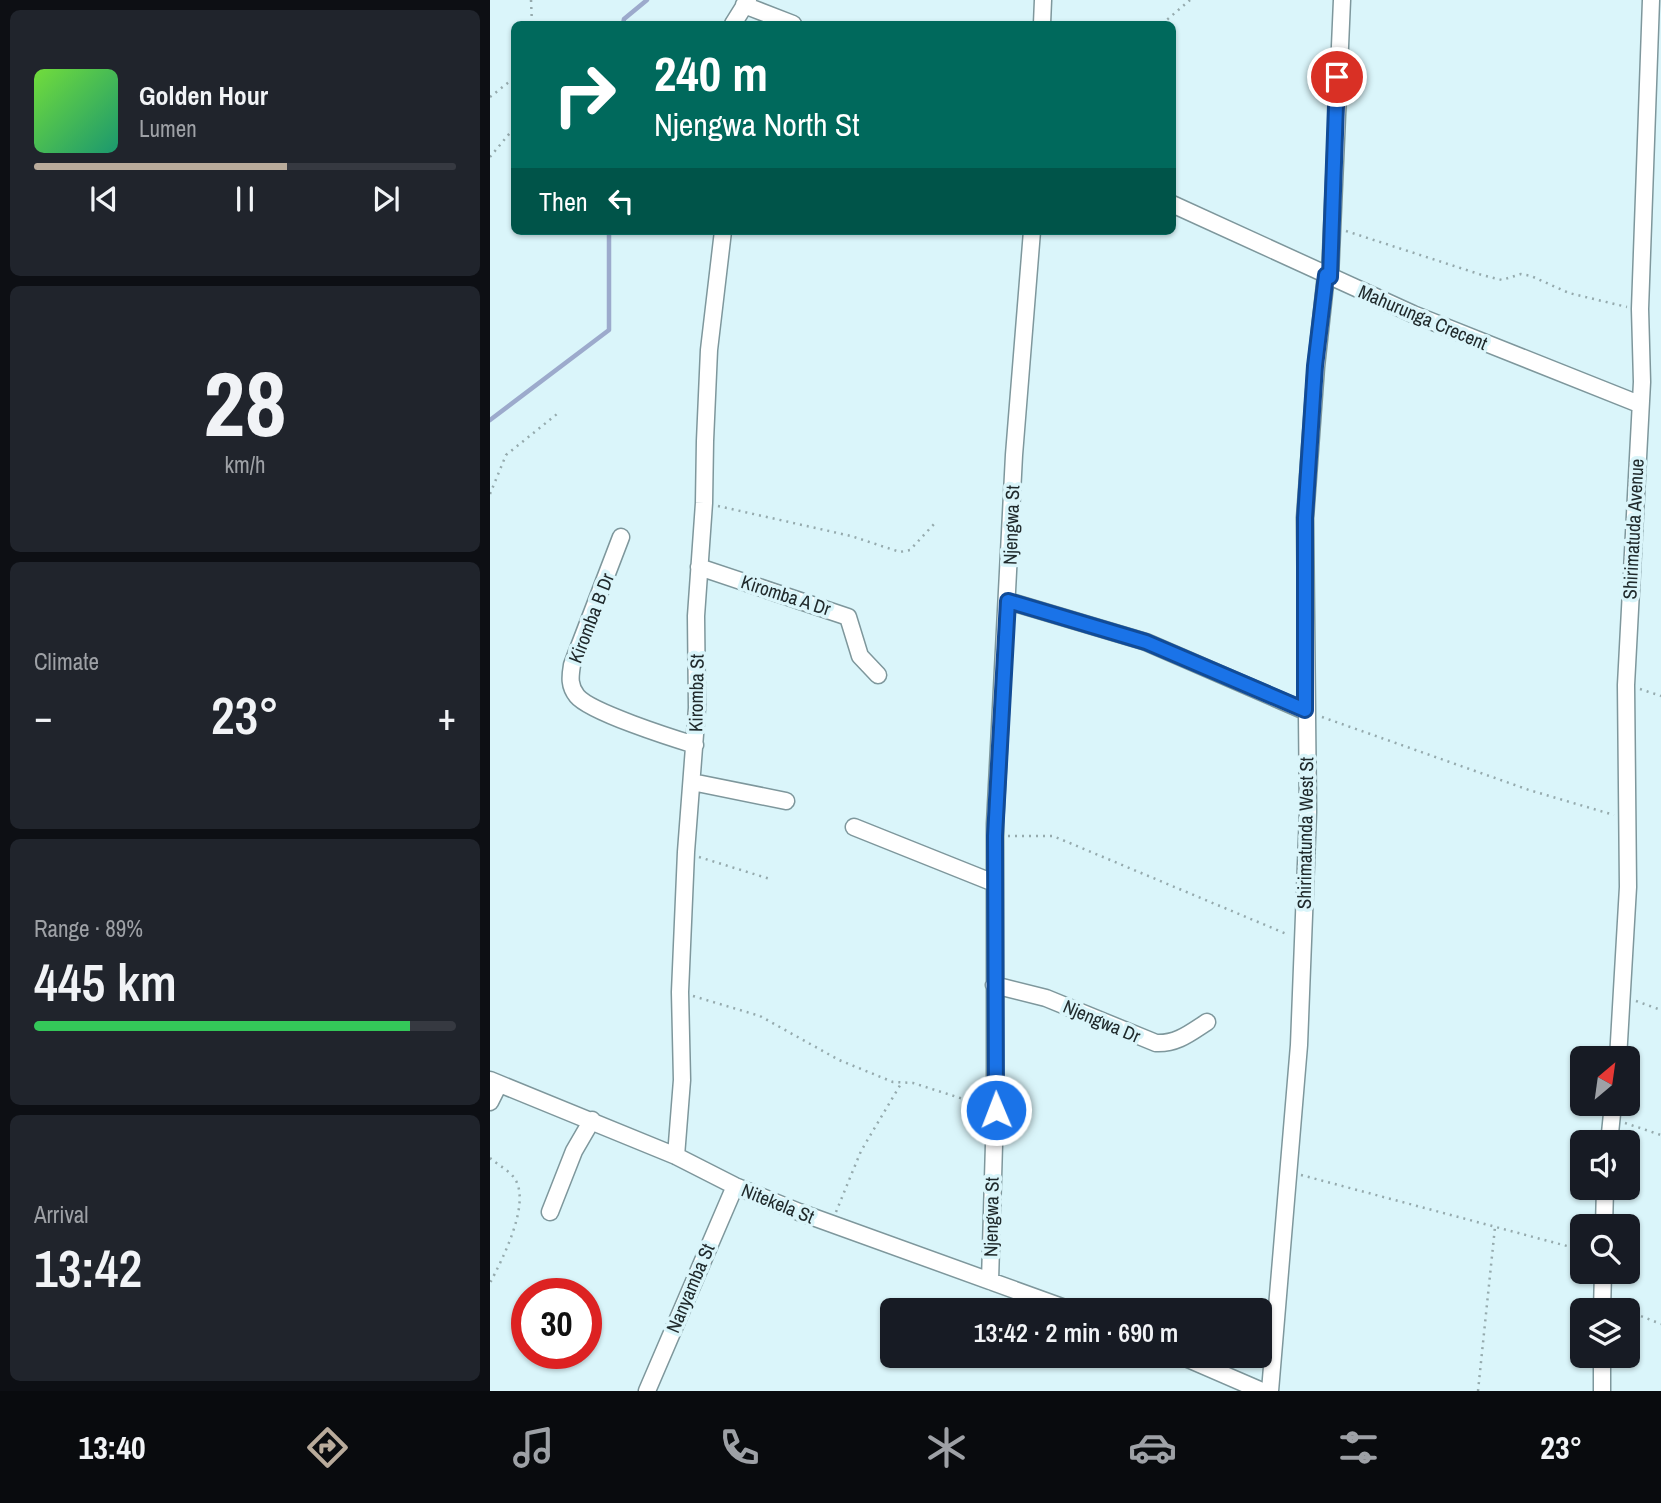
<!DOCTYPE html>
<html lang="en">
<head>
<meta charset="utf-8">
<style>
  body { margin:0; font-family:"Archivo Narrow",sans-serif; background:#20242c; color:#f1f3f6; height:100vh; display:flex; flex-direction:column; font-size:26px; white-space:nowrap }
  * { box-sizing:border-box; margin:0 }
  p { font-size:23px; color:#9ea1a6 }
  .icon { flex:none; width:38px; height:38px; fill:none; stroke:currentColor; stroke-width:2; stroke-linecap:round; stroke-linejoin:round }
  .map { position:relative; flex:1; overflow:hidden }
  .details { display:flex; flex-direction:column; gap:10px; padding:10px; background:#0d0f14; width:490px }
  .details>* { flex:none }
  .hud { position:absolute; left:21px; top:21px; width:665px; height:214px; border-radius:10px; box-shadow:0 2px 5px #0004; background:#00695c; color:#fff; overflow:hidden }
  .needle { width:46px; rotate:29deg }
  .fabs { position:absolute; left:1080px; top:1046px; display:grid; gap:14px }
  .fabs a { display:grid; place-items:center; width:70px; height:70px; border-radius:10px; background:#171b24; box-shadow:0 2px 5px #0004; font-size:35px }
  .speed { position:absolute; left:21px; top:1278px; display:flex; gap:14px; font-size:35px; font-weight:700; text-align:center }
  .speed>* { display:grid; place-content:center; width:91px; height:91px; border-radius:50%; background:#171b24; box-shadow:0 2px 5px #0004; line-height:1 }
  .speed .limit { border:10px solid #d22; background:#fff; color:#111 }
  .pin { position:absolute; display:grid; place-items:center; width:60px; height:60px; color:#fff; margin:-30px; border:4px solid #fff; border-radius:50%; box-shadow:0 2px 7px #0007 }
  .me { position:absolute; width:77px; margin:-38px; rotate:359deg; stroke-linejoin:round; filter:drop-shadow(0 0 5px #0008) }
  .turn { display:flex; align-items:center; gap:24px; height:147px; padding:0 28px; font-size:32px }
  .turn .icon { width:91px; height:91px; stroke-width:2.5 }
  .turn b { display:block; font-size:49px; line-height:60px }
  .then { display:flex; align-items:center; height:66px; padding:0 28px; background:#0003; gap:14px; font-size:26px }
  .big { font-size:52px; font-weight:600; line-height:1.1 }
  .details .widget { flex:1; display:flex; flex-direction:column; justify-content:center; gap:10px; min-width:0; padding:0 24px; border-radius:10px; background:#20242c }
  .details .dial { align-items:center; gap:0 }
  .dial b { font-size:91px; line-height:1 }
  .song { display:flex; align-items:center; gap:21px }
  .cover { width:84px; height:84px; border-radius:10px; background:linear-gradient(135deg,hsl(100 70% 55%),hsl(160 70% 35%)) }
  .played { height:7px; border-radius:4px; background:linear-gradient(90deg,#b9ab9b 60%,#363941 60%) }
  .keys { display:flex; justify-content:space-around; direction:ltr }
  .heat { display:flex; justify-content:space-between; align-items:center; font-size:38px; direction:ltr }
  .charge { height:10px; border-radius:5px; background:linear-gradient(90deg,#34c759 89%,#363941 0) }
  .trip { position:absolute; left:390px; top:1298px; width:392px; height:70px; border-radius:10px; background:#171b24; box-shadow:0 2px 5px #0004; font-weight:600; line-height:70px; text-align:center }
  .menu { display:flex; height:112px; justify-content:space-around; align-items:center; background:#090b0e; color:#9ea1a6 }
  .menu .icon { width:49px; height:49px }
  .menu .current { color:#b9ab9b }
  .menu b { font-size:32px; color:#f1f3f6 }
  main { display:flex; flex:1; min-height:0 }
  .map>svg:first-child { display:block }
</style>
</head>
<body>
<main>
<section class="details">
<div class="widget">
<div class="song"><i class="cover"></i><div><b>Golden Hour</b><p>Lumen</p></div></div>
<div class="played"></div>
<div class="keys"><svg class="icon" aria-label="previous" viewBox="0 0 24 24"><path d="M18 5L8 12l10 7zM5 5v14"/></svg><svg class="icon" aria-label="pause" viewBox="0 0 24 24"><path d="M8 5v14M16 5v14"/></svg><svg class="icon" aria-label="next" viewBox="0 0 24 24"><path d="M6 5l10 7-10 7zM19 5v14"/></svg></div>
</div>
<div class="widget dial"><b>28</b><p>km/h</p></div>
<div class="widget"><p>Climate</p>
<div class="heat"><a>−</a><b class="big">23°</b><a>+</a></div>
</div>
<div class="widget"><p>Range · 89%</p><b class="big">445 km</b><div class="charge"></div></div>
<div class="widget"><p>Arrival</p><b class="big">13:42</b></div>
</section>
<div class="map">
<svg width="1171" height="1391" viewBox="0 0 1171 1391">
  <rect width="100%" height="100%" fill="#daf5fa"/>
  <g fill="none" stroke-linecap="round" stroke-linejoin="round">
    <path stroke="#9caacc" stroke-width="4.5" d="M133 24 134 19 157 0
      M0 420 119 330V231"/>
    <g stroke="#7e979c" stroke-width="19">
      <path id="minor" d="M254 5 303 24
        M243 24 258 0
        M552 24 553 0
        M682 204 923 314 1149 404
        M840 277 852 0
        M131 537 82 665C80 677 79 686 87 696 100 712 182 738 205 745
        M209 567 358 617 370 656 388 675
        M518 601 656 642 815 711
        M202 782 296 801
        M364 827 504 883
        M504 985 556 998 666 1043C687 1044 700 1033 717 1022
        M1128 1059 1138 887 1136 685 1152 382 1150 309 1161 0
        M0 1080 186 1156 245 1186 309 1212 583 1311
        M0 1102 9 1084
        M1119 1143 1123 1104
        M186 1156 192 1080 190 992 196 852 207 708 206 616 214 503 215 441 219 350 233 231
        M60 1212 84 1151 102 1120
        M1114 1227 1115 1188
        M500 1281 505 1110V824L524 455 542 231
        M1112 1311 1113 1272
        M691 1356 772 1391
        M1112 1356V1391
        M157 1391 245 1186
        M780 1391 809 1045 818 812 815 518 826 367 836 275"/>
    </g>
    <path stroke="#95aaad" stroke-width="2.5" stroke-dasharray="2 5" stroke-linecap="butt" d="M41 0 42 24
      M672 24 700 0
      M0 97 24 78
      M0 157 24 128
      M856 231 992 275 1012 280 1031 274 1041 276 1079 293 1137 307
      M0 494 16 455 67 414
      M228 506 361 536 410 552 420 550 445 523
      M1150 689 1171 696
      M832 717 1039 790 1124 815
      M518 836H563L799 935
      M209 857 280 879
      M203 996 270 1016 349 1060 403 1082 423 1083 489 1104
      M1146 1001 1171 1010
      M1135 1123 1171 1135
      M0 1158C8 1165 20 1171 25 1179 41 1204 12 1260 0 1283
      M811 1175 1092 1250
      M346 1212 371 1151 412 1082
      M1126 1306 1137 1311
      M1138 1311 1171 1324
      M988 1391 1005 1227"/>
    <use href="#minor" stroke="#fff" stroke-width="16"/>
  </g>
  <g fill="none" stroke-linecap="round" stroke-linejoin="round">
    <g stroke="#114b97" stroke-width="18">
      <path id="route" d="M506 1110 505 836 518 601 656 642 815 710V518L825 366 836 275 840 277 847 77"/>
    </g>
    <use href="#route" stroke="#1a73e8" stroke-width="12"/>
  </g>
  <g text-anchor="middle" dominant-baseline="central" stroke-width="7" stroke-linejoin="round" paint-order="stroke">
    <g font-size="19" fill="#202a2c" stroke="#daf5fa">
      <text transform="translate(933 317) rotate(23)">Mahurunga Crecent</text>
      <text transform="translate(521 525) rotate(-88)">Njengwa St</text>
      <text transform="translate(1143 529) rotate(-87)">Shirimatuda Avenue</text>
      <text transform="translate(296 595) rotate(18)">Kiromba A Dr</text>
      <text transform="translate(101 618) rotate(-69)">Kiromba B Dr</text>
      <text transform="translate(206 693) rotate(-89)">Kiromba St</text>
      <text transform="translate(815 833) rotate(-89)">Shirimatunda West St</text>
      <text transform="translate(612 1021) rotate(23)">Njengwa Dr</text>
      <text transform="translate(288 1203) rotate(22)">Nitekela St</text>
      <text transform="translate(501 1217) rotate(-89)">Njengwa St</text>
      <text transform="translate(200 1288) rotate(-67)">Nanyamba St</text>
    </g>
  </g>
</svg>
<div class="fabs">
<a><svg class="needle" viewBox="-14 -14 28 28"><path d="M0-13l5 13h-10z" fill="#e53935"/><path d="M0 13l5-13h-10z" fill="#9ea1a6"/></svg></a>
<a><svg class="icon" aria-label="sound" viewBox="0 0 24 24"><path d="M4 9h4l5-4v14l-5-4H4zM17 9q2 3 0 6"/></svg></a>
<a><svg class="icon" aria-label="search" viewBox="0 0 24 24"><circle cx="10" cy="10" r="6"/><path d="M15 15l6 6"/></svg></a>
<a><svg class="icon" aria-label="layers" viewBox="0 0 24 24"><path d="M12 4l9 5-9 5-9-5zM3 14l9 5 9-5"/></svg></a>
</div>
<div class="speed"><div class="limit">30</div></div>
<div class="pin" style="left:847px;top:77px;background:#d93025"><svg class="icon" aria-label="arrive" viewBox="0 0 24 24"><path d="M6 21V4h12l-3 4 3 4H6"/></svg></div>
<svg class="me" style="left:506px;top:1110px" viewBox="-20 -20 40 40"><circle r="17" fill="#1a73e8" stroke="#fff" stroke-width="3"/><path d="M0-11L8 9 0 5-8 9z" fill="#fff"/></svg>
<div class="trip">13:42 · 2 min · 690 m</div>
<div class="hud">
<div class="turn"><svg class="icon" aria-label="right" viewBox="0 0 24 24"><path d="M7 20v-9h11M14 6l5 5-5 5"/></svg><div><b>240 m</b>Njengwa North St</div></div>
<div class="then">Then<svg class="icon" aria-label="left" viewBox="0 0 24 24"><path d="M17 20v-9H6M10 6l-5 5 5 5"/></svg></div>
</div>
</div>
</main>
<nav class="menu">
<b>13:40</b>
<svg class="icon current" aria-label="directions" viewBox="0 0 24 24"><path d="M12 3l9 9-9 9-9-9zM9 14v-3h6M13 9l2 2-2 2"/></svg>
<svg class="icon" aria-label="music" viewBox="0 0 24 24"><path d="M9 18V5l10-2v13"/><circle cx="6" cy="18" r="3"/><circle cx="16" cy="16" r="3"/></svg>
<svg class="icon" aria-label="phone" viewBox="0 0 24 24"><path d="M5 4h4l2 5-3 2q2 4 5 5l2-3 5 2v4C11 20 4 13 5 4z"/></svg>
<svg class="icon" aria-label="climate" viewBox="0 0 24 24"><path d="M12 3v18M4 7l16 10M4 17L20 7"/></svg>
<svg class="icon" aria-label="car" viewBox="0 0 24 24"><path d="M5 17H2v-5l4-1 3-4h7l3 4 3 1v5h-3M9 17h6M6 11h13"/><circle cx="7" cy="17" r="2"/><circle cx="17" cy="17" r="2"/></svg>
<svg class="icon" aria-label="filters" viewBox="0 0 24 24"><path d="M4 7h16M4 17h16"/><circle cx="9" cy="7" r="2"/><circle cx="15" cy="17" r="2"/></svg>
<b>23°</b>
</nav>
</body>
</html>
